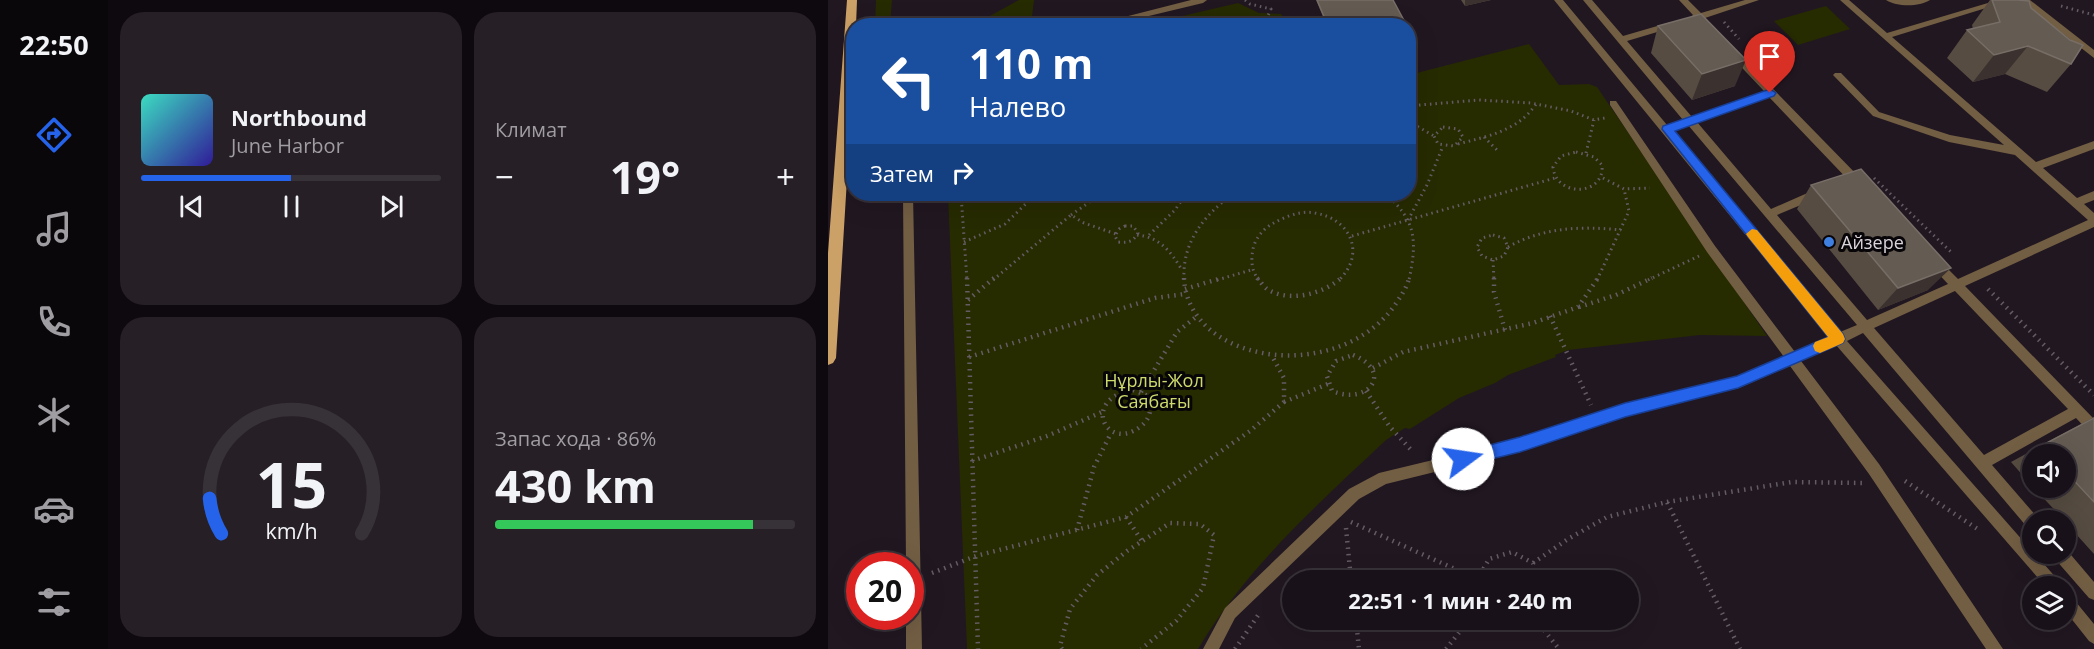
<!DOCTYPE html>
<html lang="ru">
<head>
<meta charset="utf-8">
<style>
  body { margin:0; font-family:"Open Sans",sans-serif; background:#261f26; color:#f1f3f6; height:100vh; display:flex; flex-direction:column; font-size:22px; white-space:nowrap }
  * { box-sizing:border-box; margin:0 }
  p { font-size:20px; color:#9f9da2 }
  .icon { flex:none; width:33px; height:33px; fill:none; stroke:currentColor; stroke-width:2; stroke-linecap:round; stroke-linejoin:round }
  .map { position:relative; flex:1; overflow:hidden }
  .details { display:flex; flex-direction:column; gap:12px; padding:12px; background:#0e090e; width:720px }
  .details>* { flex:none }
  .hud { position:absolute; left:18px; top:18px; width:570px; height:183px; border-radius:24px; box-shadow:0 6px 24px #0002,0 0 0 2px #373138; background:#1a4fa0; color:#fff; overflow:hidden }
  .buttons { position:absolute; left:1194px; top:444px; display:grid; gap:12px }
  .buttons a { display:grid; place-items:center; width:54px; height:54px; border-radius:50%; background:#191119; box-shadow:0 6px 24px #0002,0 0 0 2px #373138; font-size:30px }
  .speed { position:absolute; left:18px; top:552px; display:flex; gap:12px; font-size:30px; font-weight:700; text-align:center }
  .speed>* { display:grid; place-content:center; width:78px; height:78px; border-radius:50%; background:#191119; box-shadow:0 6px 24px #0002,0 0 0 2px #373138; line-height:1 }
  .speed .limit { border:9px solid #d22; background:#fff; color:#111 }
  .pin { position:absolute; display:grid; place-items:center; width:51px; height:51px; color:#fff; margin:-62px -26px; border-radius:50% 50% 50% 0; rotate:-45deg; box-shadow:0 0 6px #0007 }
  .pin .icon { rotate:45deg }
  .me { position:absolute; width:66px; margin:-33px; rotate:76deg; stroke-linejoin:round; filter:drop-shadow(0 0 4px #0008) }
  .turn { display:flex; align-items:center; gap:21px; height:126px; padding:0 24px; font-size:27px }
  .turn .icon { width:78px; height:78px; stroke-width:2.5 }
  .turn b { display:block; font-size:42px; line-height:51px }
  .then { display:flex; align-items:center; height:57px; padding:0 24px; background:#0003; gap:12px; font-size:22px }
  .big { font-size:45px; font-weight:700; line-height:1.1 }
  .details .tile { flex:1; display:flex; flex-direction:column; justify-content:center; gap:9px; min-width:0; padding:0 21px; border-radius:24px; background:#261f26 }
  .details .dial { align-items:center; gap:0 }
  .dial svg { height:156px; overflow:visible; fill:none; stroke:#373138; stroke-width:7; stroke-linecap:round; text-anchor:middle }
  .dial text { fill:#f1f3f6; stroke:none }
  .song { display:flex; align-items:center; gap:18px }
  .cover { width:72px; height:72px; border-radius:9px; background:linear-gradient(135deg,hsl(170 70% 55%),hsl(250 70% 35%)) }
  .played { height:6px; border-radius:3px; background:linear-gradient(90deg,#2563eb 50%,#373138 50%) }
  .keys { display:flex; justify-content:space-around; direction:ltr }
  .heat { display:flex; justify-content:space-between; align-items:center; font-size:33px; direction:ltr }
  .charge { height:9px; border-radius:4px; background:linear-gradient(90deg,#34c759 86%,#373138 0) }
  .details .tiles { flex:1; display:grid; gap:12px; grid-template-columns:repeat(2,1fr) }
  .trip { position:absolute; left:454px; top:570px; width:357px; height:60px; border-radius:30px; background:#191119; box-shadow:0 6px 24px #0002,0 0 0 2px #373138; font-weight:700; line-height:60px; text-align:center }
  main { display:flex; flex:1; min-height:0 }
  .dock { display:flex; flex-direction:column; width:108px; justify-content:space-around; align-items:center; background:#0a070a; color:#9f9da2 }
  .dock .icon { width:42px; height:42px }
  .dock .selected { color:#2563eb }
  .dock b { font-size:27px; color:#f1f3f6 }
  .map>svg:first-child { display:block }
</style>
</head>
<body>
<main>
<nav class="dock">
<b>22:50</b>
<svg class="icon selected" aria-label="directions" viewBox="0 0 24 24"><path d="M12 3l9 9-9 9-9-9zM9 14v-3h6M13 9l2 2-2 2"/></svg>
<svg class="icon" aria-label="music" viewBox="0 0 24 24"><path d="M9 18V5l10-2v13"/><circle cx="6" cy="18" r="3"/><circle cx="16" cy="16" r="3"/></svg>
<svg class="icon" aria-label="phone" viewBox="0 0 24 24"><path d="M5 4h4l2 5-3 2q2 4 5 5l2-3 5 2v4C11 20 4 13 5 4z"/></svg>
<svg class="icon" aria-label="climate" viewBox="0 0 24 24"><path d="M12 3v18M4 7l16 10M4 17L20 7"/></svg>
<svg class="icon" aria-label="car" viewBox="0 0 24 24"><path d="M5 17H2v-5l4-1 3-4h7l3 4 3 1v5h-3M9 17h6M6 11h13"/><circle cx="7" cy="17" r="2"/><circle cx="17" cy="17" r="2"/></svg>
<svg class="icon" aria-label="filters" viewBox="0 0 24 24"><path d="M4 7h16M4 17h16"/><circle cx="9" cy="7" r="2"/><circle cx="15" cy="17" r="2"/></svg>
</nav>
<section class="details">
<div class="tiles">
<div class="tile">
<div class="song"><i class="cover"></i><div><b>Northbound</b><p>June Harbor</p></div></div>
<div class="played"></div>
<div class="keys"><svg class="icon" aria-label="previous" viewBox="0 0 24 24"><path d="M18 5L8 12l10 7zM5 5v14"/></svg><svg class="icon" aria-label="pause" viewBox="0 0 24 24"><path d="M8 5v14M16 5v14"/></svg><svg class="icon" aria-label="next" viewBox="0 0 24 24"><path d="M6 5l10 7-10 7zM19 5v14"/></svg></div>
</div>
<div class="tile"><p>Климат</p>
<div class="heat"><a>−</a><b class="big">19°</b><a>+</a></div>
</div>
<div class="tile dial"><svg viewBox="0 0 100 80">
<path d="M14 69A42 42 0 1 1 86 69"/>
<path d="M14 69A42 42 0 0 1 8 51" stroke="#2563eb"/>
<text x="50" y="56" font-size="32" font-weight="700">15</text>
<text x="50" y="72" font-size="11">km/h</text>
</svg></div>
<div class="tile"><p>Запас хода · 86%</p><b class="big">430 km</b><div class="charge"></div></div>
</div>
</section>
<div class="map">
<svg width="1266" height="649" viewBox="0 0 1266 649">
  <rect width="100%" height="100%" fill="#211721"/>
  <path fill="#272b00" d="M48 0H64L62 25H47Z
    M191 0H206L203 25H137L151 22Z
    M410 3 431 13 453 14 461 25H316Z
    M998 6 1022 29 970 45 946 21Z
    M701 44 731 85 761 84 769 87 939 336 872 335 740 350 727 355 728 357 680 375 667 383 631 398 582 429 577 428 558 440C488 506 421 565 370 649H139L120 194H580L581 75Z"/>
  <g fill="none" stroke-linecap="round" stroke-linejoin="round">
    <path stroke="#645c64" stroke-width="3" stroke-dasharray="1.5 4" stroke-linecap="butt" d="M417 0 422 4 443 9 435 26
      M1233 6 1266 15
      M896 22 911 39
      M580 106 651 100 703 103 743 111 766 120 777 118
      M580 121 606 136
      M615 127 630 129 635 137 626 146 610 144 606 136Z
      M656 137 670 151
      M630 144C660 136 690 131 708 104
      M748 152 766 157 774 165C777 196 728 198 725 167L733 156Z
      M758 153 766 120
      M775 178 796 189 822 188
      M1046 178 1123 252
      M133 194 139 280
      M557 194C589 220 589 242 581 280
      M243 215 273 194
      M580 220 599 185 615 146
      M297 226H305L310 233C305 242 300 243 290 242L287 236 291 229Z
      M309 235C332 237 343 252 354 270
      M321 235 347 210 358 194
      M665 235 676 238 680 247 676 256 665 260 654 256 649 247 654 238Z
      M524 236 727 178
      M136 242 177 224 208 194
      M680 247C716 227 753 226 793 230
      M665 260 666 280
      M165 280 243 215 256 223 288 234
      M356 280C354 242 376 215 405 194
      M389 280 423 270
      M431 280C423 271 423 260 425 249 427 239 435 229 444 224 456 217 473 210 487 213 523 219 538 254 511 280
      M769 280 801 211 796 189
      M820 280 871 256"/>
    <path stroke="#645c64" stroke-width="4.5" stroke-dasharray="1.5 5" stroke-linecap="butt" d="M139 278 150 649
      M356 278C357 302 370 322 389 335 443 371 532 359 569 302 574 294 579 287 581 278
      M429 278C432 281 436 287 439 289 461 303 495 294 513 278
      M666 278V292L677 330
      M357 289 394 278
      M1160 289 1266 395
      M140 300 166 278
      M751 307 788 295 824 278
      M722 316 763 405
      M525 355C566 371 541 406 504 391L499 376 508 361Z
      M141 357 327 298 357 294
      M545 368 575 352 705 323 750 307 770 278
      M305 390 320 396C324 408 323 418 313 426 284 450 259 413 287 396 292 393 299 392 305 390Z
      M538 391 562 427 585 452
      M313 392 349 332 368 317
      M456 402 500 384
      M144 461 219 436 274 412
      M1077 481 1151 530
      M839 502 964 482 1035 483
      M298 517 314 541
      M523 522 649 579
      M518 528 523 580
      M249 530 266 467 283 433
      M705 563 740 539 779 517 839 502 912 649
      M104 573 148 556 298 517 422 431 456 402V378L444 356
      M649 580 661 559 684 552 705 563 711 580
      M528 620 531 649
      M708 620 731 649
      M234 649 232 646 242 609 269 575 299 551 342 523 372 524 386 535 375 588 348 621 313 649
      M407 649 431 614
      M618 649 641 620"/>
    <path fill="#725e43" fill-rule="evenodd" d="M363 0H379L375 3 279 26H261Z
      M726 0H735L839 125 855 120 755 0H764L795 36 843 22 846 23V27L799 41 864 117 936 91 900 53 905 50 908 51 1034 180 1035 183 1034 186H1026L941 97 869 122 943 209 984 191H992L993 194 992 197 949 215 1039 320 1120 284 1103 266 1101 263 1103 260H1111L1130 279 1260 220 1187 155 1121 142 1045 116 1005 75 1007 73H1013L1051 112 1122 135 1176 145 1012 0H1021L1059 33 1170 0H1184L1064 37 1208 162 1266 141V149L1215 168 1249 198 1266 191V200L1256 204 1266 213V227L1137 286 1266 419V434L1261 432 1248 418 1164 465 1209 517 1210 520H1204V529L1199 527 1035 333 1019 341 1204 551V554H1207L1231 581 1233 586H1217L1008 345 973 361 1051 464 1175 649H1158L1041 474 962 366 911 388 797 416 692 451 558 484 531 499 407 618 391 649H375L397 608 521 489 551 473 692 439 797 404 910 377 956 357 879 252 782 105V101H788L887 246 967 352 1001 337ZM860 125 1029 325 1012 332 844 131ZM1127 291 1240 409 1156 455 1046 328Z
      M851 0H860L873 13 917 0H931L877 18 883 25 879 28 869 20H863L862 18 865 15Z
      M1058 0H1102C1091 7 1069 7 1058 0Z
      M1192 0H1202L1266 50V58Z
      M75 194H85L94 649H78V616H82V566H78Z
      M1238 549 1266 582V600L1261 598 1227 559 1225 554H1238Z
      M1238 594 1243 596 1266 624V644L1261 641 1238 612Z"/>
    <path fill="#cca167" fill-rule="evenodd" d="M19 0H29L28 26H26V65L8 358 5 363 0 365V253Z"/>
  </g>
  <path fill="#564c41" d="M488 0H565L579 26H499Z
    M633 0H663L637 6Z
    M1162 0H1190L1203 8 1243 64 1219 92 1177 74 1145 82 1119 58 1139 30 1145 29 1144 25Z
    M830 26 907 86 864 100 823 53Z
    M983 185 1100 290 1050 310 969 209Z
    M1266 417V554L1238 523V520H1236L1206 488H1238V454H1204V486L1183 462Z"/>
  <path fill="#3b312e" d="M637 0H663L637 6Z
    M587 40V45L580 46V41Z
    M1200 46 1177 74 1145 82 1166 55Z
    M918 60 907 86 864 100 874 74Z
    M1123 268 1100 290 1050 310 1070 288Z"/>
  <path fill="#645b52" stroke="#776e67" stroke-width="1.5" d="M489 0H565L579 26H500Z
    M1164 0H1190L1201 1 1203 8 1242 40 1255 45 1243 64 1200 46 1166 55 1139 30 1172 22Z
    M873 14 918 60 874 74 830 26Z
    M580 28 587 40 580 41Z
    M1033 169 1123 268 1070 288 983 185Z
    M1266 418V502L1238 472V454H1222L1213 446Z"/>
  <path fill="#2563eb" stroke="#184099" stroke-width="1.5" d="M942 89 948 93 946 96 847 131 1015 334 1017 339 1015 343 910 388 797 417 692 452 635 466 630 464 627 459 630 454 635 452 692 437 797 403 909 376 1000 337 834 129 835 126Z"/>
  <path fill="#f59e0b" d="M924 229 929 230 1015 334 1017 339 1015 343 992 353 987 351 985 346 987 342 1000 337 920 237 918 234Z"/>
  <circle fill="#3f7fe0" stroke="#080508" stroke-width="2" cx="1001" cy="242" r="6"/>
  <g text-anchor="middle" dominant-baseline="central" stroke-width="6" stroke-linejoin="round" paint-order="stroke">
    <g font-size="18" fill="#dad3da" stroke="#080508" text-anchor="start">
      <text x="1013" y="242">Айзере</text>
    </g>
    <g font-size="18" fill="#cedb6c" stroke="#080508">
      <text x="326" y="380">Нұрлы-Жол<tspan x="326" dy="21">Саябағы</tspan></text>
    </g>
  </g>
</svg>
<div class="buttons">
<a><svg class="icon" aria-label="sound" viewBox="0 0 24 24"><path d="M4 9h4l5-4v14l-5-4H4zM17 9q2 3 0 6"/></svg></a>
<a><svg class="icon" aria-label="search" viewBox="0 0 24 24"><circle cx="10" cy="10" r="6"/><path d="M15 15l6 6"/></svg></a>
<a><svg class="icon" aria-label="layers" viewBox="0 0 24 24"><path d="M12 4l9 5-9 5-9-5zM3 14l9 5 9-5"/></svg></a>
</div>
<div class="speed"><div class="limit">20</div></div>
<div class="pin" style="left:942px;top:93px;background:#d93025"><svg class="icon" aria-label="arrive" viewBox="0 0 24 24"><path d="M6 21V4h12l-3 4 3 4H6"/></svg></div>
<svg class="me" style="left:635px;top:459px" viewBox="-20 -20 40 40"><circle r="19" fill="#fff"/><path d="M0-13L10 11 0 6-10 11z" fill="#2563eb"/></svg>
<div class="trip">22:51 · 1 мин · 240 m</div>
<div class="hud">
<div class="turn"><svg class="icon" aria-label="left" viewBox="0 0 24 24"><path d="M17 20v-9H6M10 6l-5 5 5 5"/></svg><div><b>110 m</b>Налево</div></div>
<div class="then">Затем<svg class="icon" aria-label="right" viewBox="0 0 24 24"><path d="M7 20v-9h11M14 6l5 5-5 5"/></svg></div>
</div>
</div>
</main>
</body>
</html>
